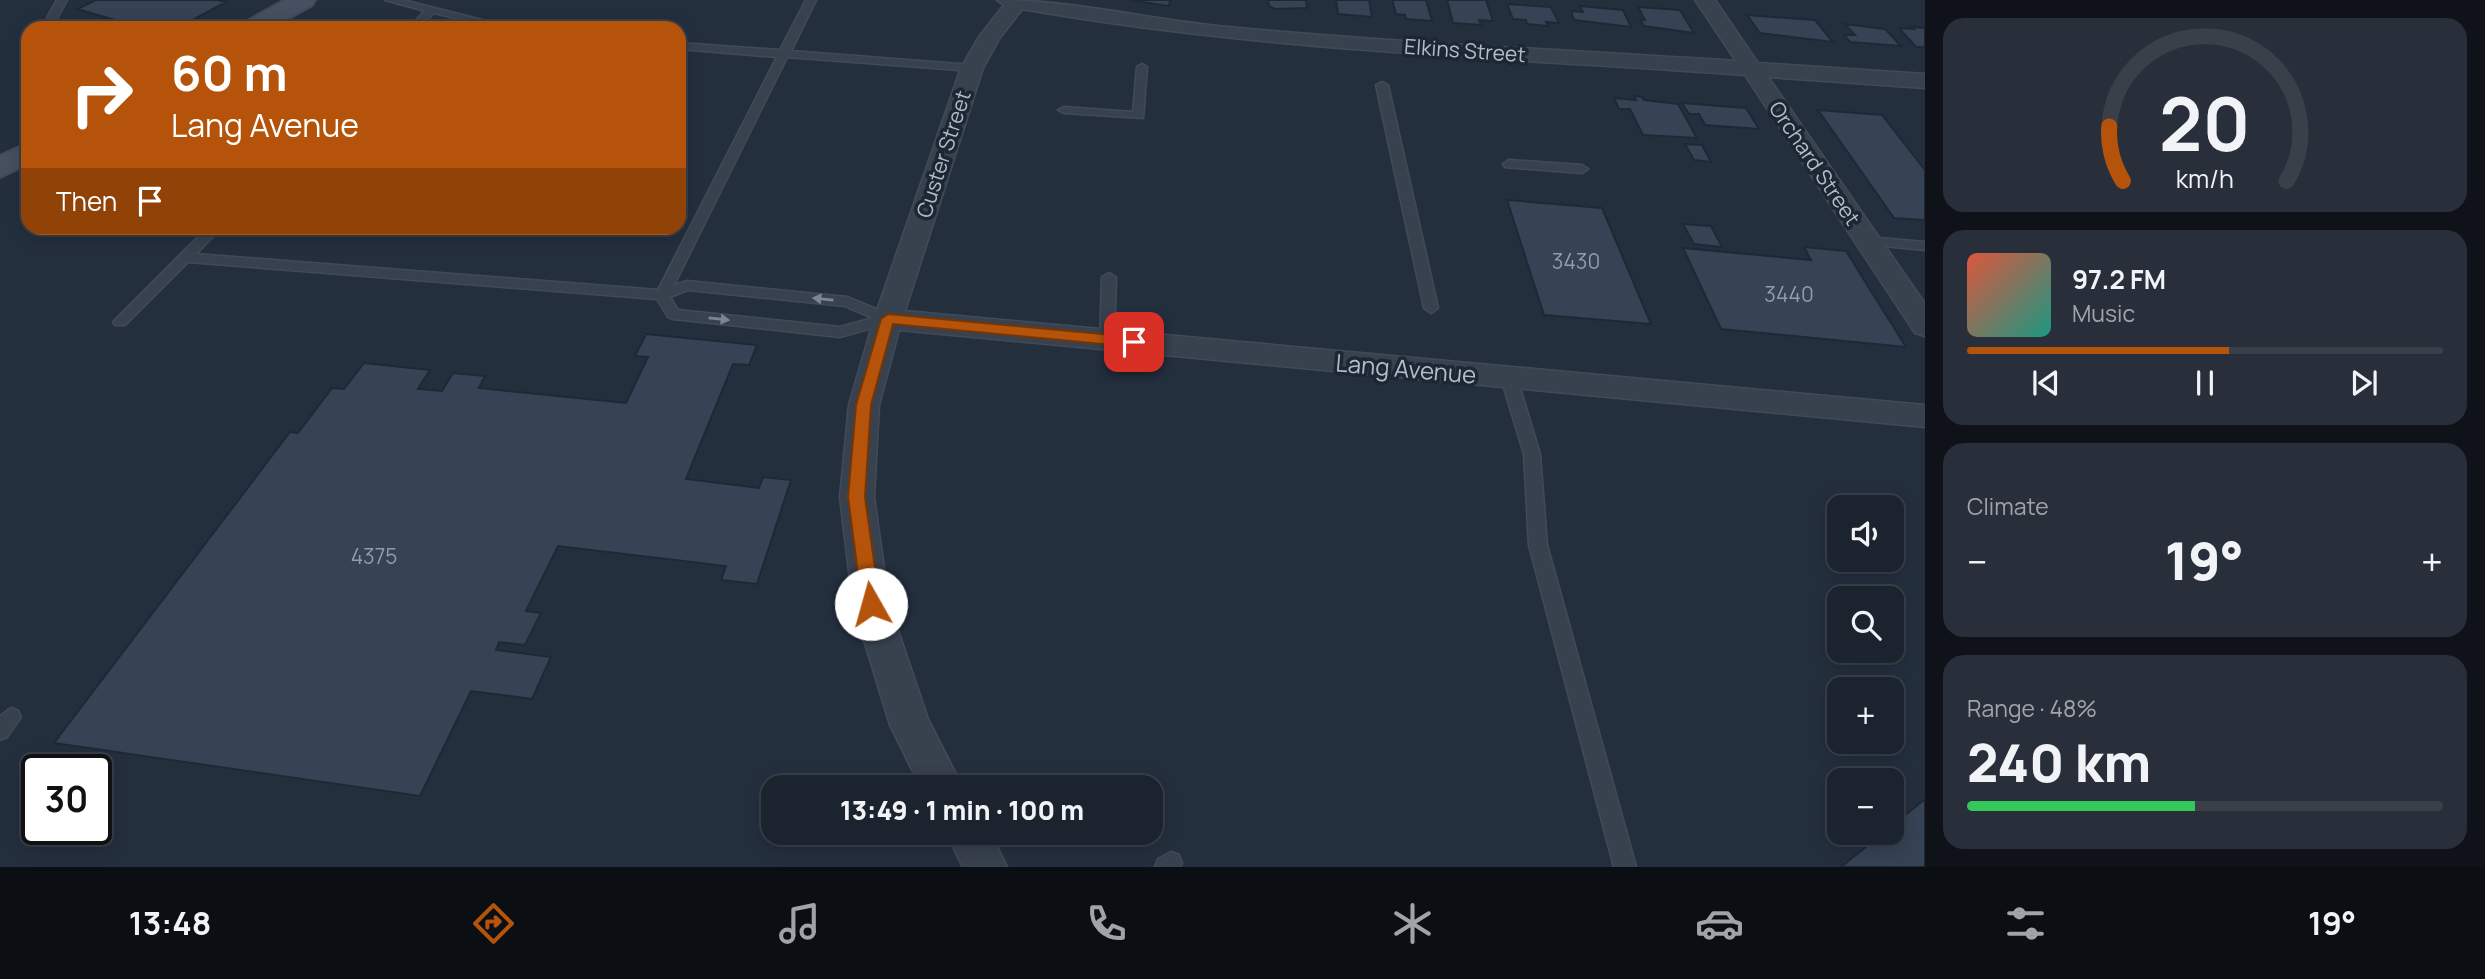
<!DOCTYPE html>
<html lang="en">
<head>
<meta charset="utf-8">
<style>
  body { margin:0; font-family:Manrope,sans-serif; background:#282f3a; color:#f1f3f6; height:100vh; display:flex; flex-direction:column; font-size:26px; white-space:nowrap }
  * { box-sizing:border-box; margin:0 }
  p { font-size:23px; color:#a0a4aa }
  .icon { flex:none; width:38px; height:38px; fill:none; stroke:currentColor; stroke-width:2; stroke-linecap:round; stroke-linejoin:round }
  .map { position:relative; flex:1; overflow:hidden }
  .details { display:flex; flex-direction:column; gap:18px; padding:18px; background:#0f1319; width:560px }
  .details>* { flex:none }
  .banner { position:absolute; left:21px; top:21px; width:665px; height:214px; border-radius:21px; box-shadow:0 4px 18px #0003,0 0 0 2px #39404a; background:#b45309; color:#fff; overflow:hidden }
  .fabs { position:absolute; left:1827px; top:495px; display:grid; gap:14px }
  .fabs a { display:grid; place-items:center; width:77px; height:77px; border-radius:14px; background:#1b232e; box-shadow:0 4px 18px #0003,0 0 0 2px #39404a; font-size:35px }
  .speed { position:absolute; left:21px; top:754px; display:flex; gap:14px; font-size:35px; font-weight:700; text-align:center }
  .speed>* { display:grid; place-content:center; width:91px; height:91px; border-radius:50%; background:#1b232e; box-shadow:0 4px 18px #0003,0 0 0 2px #39404a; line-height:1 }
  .speed .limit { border:4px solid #111; border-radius:10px; background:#fff; color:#111 }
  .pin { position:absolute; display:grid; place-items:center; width:60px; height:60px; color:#fff; margin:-30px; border-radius:14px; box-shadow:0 4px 10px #0006 }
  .me { position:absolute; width:77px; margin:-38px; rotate:353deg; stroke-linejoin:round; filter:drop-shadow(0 0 5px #0008) }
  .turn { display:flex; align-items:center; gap:24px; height:147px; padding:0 35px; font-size:32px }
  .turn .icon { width:91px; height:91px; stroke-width:2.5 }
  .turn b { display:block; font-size:49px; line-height:60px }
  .then { display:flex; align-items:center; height:66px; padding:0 35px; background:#0003; gap:14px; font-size:26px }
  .big { font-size:52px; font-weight:800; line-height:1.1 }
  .details .tile { flex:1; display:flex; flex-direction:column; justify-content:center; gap:10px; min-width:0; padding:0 24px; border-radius:21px; background:#282f3a }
  .details .dial { align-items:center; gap:0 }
  .dial svg { height:182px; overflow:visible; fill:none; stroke:#39404a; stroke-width:7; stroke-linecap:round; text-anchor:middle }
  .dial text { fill:#f1f3f6; stroke:none }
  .song { display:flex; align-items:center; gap:21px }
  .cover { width:84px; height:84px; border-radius:10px; background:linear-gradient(135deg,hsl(10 70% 55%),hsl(170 70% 35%)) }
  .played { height:7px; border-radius:4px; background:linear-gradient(90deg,#b45309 55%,#39404a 55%) }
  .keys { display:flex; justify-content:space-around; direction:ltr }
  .heat { display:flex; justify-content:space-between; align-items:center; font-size:38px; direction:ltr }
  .charge { height:10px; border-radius:5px; background:linear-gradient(90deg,#34c759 48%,#39404a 0) }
  .trip { position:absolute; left:761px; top:775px; width:402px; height:70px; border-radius:21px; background:#1b232e; box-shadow:0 4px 18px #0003,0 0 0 2px #39404a; font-weight:800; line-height:70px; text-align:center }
  .tab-bar { display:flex; height:112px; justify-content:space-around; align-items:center; background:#0b0e12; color:#a0a4aa }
  .tab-bar .icon { width:49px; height:49px }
  .tab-bar .current { color:#b45309 }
  .tab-bar b { font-size:32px; color:#f1f3f6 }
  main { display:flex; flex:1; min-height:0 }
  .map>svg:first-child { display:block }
</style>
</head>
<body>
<main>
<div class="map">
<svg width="1925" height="867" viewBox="0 0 1925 867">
  <rect width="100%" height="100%" fill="#242f3e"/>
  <path fill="#364354" stroke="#1f2835" stroke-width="2" d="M96 0H217L226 2 178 28H142L77 9Z
    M1130 0H1171L1168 6Z
    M1268 0H1306L1307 8 1275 9 1269 6Z
    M1336 0H1369L1372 17 1338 14Z
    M1392 0H1426L1432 21 1406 19 1405 15 1396 14Z
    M1447 0H1486L1493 21 1479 20 1481 25 1453 23Z
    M1507 4 1551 7 1559 23 1546 22 1548 26 1527 24 1526 20 1513 19Z
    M1580 6 1623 10 1631 27 1574 20 1571 11 1583 12Z
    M1638 7 1680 10 1694 33 1644 26 1640 19 1645 20Z
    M1747 15 1815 20 1833 42 1760 33Z
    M1845 24 1885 29 1901 46 1850 42 1844 35H1855Z
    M1912 27 1925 28V47H1916L1899 28 1914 29Z
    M1634 96 1642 97 1644 100 1678 104 1697 138 1643 135 1630 109H1619L1614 98 1636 100Z
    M1682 103 1746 108 1759 129 1705 125 1699 114H1689Z
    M1818 110 1882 115 1925 170V220L1894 218Z
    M1685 144 1702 145 1711 162 1694 160Z
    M1507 200 1602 208 1651 324 1544 315Z
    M1683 224 1711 226 1722 247 1694 244Z
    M1804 247 1846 251 1906 347 1721 329 1683 248 1811 260Z
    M646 334 757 345 749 365 733 364 686 479 759 488 763 477 791 480 757 584 721 580 726 566 558 546 526 611 541 613 525 645 499 642 496 650 551 657 532 699 471 691 420 796 54 743 290 432 298 433 332 388 344 389 364 363 430 370 418 389 442 391 453 373 485 376 479 388 626 403 648 357 635 356Z
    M1925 799V867H1841L1883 833H1892V826Z"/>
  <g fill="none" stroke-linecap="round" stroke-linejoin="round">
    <g stroke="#414a57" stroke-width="3">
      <path id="lane" d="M57 0H67L57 18 66 28H53L47 18Z
        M385 0H403L514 28H496L434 13 419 28H408L425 11Z
        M806 0H816L791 51 972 65 977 68 972 71 787 57 674 285 687 281 847 297 893 316 895 319 893 322 840 337 673 319 668 317 657 299 188 262 125 325H115L113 322 207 228H221L196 254 658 290 777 57 679 49V43L780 50ZM688 290 845 306 873 318 840 327 678 310 670 297Z
        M1142 64 1147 67 1143 118 1064 113 1058 110 1064 107 1133 112 1137 67Z
        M1382 82 1388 85 1438 308 1431 313 1424 308 1376 85Z
        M1509 160 1582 165 1588 169 1582 173 1505 167 1503 164Z
        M1868 237 1925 242V250L1863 244 1861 241Z
        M1109 273 1116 277 1114 339 1107 344 1100 339 1102 277Z
        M1509 373 1517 378 1540 454 1547 545 1636 867H1614L1529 545 1524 454 1501 378Z
        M11 708 18 711 21 717 7 737 0 740V716Z
        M1171 852 1179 855 1182 863 1180 867H1155L1158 859Z"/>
    </g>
    <g stroke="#414a57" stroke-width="3">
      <path id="street" d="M997 0C1074 0 1151 20 1228 27 1397 43 1567 50 1736 61L1695 0H1715L1758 63 1925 74V88L1768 77 1925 304V336L1915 333 1745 75C1504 58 1261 51 1022 9L999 39 983 68 905 311 1925 405V427L899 330 879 405 874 497 889 604 928 719 963 788H921L890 725 853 604 840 497 849 405 874 319 961 68 979 37 1004 5Z
        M946 833H990L1007 867H963Z"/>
    </g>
    <g stroke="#414a57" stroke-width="4">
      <path id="secondary" d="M285 0H315L312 5 271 28H240L244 23Z
        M28 143V164L0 177V156Z"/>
    </g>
    <use href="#lane" fill="#38414e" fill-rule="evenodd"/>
    <use href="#street" fill="#38414e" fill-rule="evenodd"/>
    <use href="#secondary" fill="#465061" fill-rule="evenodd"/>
  </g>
  <defs><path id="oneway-solid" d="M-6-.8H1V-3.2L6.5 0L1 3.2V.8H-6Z" transform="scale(1.75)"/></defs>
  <g fill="#7c8592">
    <use href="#oneway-solid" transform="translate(823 299) rotate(-174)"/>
    <use href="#oneway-solid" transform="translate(719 319) rotate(6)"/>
  </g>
  <path fill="#b45309" stroke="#753606" stroke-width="2" d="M888 314 1134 337 1141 342 1134 347 893 324 871 405 865 497 880 604 877 609 871 611 864 609 862 604 848 497 856 405 881 319Z"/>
  <g text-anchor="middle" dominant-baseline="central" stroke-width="7" stroke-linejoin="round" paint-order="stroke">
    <g font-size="21" fill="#b4bcc9" stroke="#1d2633">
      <text transform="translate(1465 50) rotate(4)">Elkins Street</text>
      <text transform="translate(943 154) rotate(-72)">Custer Street</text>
      <text transform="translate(1815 163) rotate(56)">Orchard Street</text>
    </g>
    <g font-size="21" fill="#929caa">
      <text x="1576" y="261">3430</text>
      <text x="1789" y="294">3440</text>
      <text x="374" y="556">4375</text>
    </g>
    <g font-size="24" fill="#b4bcc9" stroke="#1d2633">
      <text transform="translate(1406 368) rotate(5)">Lang Avenue</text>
    </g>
  </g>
</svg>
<div class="fabs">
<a><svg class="icon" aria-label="sound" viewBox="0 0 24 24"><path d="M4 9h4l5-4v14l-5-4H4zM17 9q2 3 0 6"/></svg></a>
<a><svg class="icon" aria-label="search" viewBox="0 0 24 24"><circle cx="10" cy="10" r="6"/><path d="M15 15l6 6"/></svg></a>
<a>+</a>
<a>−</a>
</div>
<div class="speed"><div class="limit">30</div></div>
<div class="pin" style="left:1134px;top:342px;background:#d93025"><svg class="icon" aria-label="arrive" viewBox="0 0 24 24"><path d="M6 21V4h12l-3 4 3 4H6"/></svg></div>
<svg class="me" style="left:871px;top:604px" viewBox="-20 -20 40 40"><circle r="19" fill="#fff"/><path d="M0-13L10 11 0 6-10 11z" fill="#b45309"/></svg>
<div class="trip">13:49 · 1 min · 100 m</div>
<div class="banner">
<div class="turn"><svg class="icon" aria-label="right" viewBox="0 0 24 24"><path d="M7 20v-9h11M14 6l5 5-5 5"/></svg><div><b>60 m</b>Lang Avenue</div></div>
<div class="then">Then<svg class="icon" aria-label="arrive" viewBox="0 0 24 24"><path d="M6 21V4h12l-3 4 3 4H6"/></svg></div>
</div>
</div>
<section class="details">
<div class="tile dial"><svg viewBox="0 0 100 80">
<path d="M14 69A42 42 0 1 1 86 69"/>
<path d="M14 69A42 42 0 0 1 8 45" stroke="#b45309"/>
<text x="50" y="56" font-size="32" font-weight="700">20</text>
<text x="50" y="72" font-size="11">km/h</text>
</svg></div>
<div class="tile">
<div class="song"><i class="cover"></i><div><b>97.2 FM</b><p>Music</p></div></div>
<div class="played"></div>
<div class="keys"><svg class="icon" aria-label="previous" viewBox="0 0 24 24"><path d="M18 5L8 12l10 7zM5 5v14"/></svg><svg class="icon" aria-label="pause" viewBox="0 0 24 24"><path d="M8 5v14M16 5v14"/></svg><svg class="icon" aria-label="next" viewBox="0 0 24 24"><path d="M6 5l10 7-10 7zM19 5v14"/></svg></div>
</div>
<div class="tile"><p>Climate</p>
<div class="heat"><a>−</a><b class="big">19°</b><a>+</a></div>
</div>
<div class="tile"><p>Range · 48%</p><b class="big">240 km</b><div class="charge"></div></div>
</section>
</main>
<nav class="tab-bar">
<b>13:48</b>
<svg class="icon current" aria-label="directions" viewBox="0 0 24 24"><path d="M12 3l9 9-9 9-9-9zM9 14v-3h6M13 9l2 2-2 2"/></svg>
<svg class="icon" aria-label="music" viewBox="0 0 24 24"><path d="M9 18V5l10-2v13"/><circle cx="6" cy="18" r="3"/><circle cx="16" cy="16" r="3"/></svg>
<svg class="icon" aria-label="phone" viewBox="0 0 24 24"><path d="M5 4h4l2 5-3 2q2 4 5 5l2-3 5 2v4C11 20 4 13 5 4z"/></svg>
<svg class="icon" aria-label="climate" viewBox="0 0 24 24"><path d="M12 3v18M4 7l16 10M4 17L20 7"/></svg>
<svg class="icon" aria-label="car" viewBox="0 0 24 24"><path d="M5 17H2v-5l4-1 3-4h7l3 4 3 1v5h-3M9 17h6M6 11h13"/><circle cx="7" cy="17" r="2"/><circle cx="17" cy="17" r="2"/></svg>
<svg class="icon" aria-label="filters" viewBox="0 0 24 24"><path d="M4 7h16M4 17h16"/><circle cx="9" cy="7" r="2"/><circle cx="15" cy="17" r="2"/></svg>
<b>19°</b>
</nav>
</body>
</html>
